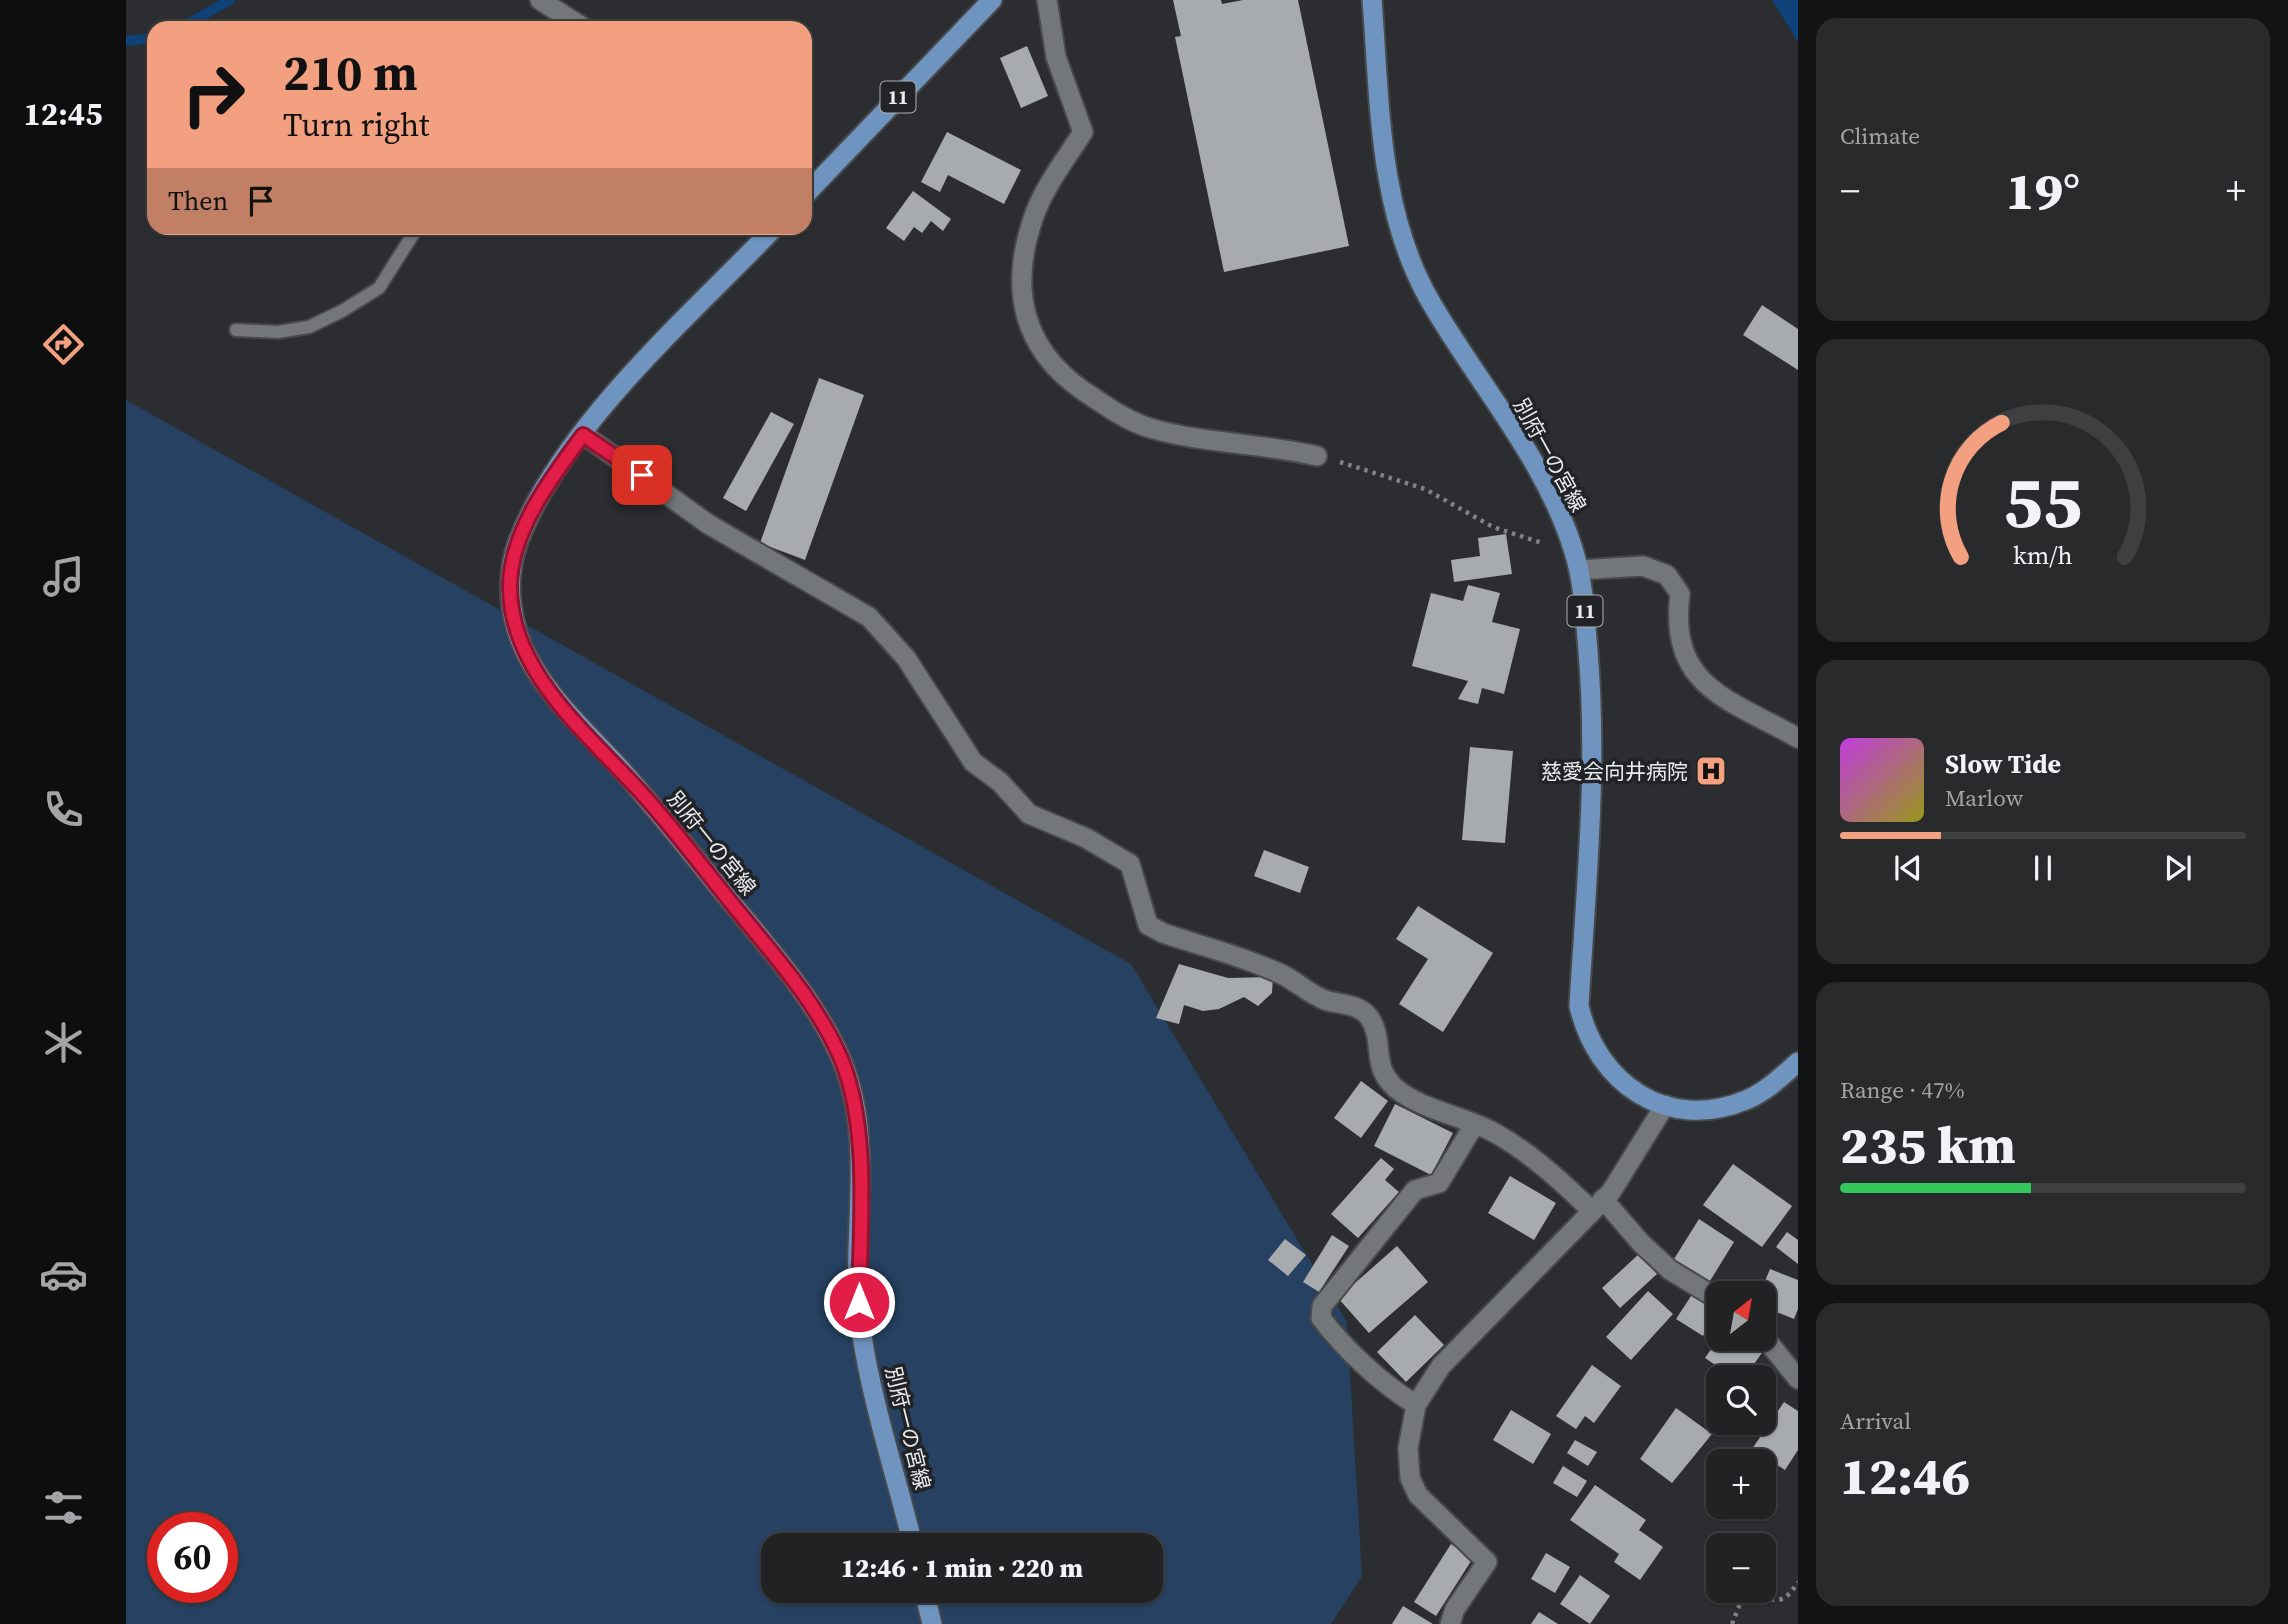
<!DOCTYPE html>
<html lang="en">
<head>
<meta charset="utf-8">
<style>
  body { margin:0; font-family:"Source Serif 4","Noto Sans JP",serif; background:#282a2c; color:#f1f3f6; height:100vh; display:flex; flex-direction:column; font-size:26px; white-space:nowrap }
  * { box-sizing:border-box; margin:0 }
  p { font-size:23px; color:#a2a4a6 }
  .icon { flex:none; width:38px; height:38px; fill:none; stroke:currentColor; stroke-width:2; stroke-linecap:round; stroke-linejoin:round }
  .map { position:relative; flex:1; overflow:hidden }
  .panel { display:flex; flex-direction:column; gap:18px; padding:18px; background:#121314; width:490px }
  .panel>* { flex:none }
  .top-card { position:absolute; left:21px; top:21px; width:665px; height:214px; border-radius:21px; box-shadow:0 2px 5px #0004,0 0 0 2px #3d3f41; background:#f2a07f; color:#111; overflow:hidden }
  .needle { width:46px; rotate:31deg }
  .tools { position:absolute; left:1580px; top:1281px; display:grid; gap:14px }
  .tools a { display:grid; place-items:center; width:70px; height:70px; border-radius:14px; background:#202224; box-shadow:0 2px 5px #0004,0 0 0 2px #3d3f41; font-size:35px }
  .speed { position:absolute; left:21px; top:1512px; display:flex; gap:14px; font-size:35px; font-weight:700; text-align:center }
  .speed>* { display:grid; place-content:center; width:91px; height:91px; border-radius:50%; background:#202224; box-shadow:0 2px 5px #0004,0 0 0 2px #3d3f41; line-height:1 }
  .speed .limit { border:10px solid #d22; background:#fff; color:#111 }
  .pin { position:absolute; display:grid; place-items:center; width:60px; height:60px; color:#fff; margin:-30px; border-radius:14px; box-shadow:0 4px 10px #0006 }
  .me { position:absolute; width:77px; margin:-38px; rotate:0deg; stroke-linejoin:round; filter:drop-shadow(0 0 5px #0008) }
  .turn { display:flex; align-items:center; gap:24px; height:147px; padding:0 21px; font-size:32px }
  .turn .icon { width:91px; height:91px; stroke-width:2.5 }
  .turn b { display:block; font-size:49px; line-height:60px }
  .then { display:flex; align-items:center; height:66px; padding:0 21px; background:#0003; gap:14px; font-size:26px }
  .big { font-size:52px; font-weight:800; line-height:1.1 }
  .panel .widget { flex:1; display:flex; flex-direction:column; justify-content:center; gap:10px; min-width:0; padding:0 24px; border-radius:21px; background:#282a2c }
  .panel .dial { align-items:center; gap:0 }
  .dial svg { height:182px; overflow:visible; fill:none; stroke:#3d3f41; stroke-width:7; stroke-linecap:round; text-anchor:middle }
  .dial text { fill:#f1f3f6; stroke:none }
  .song { display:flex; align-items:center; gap:21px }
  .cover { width:84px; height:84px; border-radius:10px; background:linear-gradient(135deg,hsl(290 70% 55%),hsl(60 70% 35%)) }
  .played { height:7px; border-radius:4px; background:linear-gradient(90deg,#f2a07f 25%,#3d3f41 25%) }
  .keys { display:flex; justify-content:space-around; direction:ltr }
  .heat { display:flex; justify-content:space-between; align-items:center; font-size:38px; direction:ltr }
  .charge { height:10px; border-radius:5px; background:linear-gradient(90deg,#34c759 47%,#3d3f41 0) }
  .trip { position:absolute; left:635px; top:1533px; width:402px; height:70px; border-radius:21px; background:#202224; box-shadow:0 2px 5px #0004,0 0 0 2px #3d3f41; font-weight:800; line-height:70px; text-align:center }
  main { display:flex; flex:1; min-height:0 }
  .dock { display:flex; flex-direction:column; width:126px; justify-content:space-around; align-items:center; background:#0d0e0e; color:#a2a4a6 }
  .dock .icon { width:49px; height:49px }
  .dock .on { color:#f2a07f }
  .dock b { font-size:32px; color:#f1f3f6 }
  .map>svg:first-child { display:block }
</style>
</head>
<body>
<main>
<nav class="dock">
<b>12:45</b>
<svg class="icon on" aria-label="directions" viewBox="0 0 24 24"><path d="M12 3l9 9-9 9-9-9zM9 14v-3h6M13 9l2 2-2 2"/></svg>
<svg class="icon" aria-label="music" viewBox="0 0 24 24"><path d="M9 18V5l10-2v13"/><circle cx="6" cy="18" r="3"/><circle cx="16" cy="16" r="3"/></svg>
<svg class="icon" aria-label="phone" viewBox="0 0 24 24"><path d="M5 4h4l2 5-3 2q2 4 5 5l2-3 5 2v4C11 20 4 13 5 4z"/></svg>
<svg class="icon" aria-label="climate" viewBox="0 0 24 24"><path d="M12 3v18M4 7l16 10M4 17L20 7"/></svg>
<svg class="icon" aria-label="car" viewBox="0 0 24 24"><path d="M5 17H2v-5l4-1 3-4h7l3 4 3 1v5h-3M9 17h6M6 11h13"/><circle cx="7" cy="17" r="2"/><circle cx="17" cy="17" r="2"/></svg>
<svg class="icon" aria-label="filters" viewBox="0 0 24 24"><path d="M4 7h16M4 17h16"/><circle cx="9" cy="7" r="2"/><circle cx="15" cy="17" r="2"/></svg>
</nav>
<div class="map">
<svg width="1672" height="1624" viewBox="0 0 1672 1624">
  <rect width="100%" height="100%" fill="#2b2d30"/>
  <path fill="#264161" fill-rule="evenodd" d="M0 400 1005 964 1221 1322 1236 1576 1205 1624H0ZM37 1528H96V1587H37ZM648 1545H1026V1591H648Z"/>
  <path fill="#0e4278" d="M1646 0H1672V42Z"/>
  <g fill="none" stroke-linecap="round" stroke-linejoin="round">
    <path stroke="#0e4278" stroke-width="10" d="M54 28 104 0
      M0 41 28 38"/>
  </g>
  <path fill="#a8abae" d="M1047 0H1095L1096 4 1117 0H1172L1223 246 1098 272 1049 37 1055 36Z
    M901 46 922 96 895 108 874 58Z
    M821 132 895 170 878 204 822 175 814 192 795 182Z
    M787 191 825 219 817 231 805 221 796 233 788 227 778 241 760 228Z
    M1636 305 1672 329V370L1617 335Z
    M693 378 738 395 679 560 634 543Z
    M645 412 668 424 620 511 597 498Z
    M1380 534 1386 574 1328 582 1325 560 1354 556 1352 538Z
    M1342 585 1374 593 1366 622 1394 629 1378 694 1356 688 1352 704 1332 699 1342 681 1286 666 1305 593 1337 601Z
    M1344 747 1387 751 1379 843 1336 840Z
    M1138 850 1183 867 1174 893 1128 876Z
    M1292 906 1367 953 1317 1032 1273 1004 1302 959 1270 939Z
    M1053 964 1102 978 1147 977 1146 993 1132 1006 1118 997 1093 1009 1077 1011 1058 1005 1053 1024 1030 1018Z
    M1235 1081 1262 1101 1235 1138 1208 1118Z
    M1269 1104 1327 1133 1305 1175 1248 1146Z
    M1255 1158 1268 1169 1259 1180 1273 1192 1232 1238 1205 1214Z
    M1607 1164 1666 1206 1636 1247 1577 1205Z
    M1384 1176 1430 1203 1408 1240 1362 1213Z
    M1573 1219 1608 1242 1584 1281 1548 1259Z
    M1661 1232 1672 1240V1264L1650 1247Z
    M1206 1235 1223 1246 1193 1292 1177 1282Z
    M1159 1239 1180 1255 1162 1276 1142 1260Z
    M1271 1246 1302 1282 1243 1333 1212 1298Z
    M1513 1254 1531 1274 1494 1308 1476 1288Z
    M1644 1269 1672 1280V1309L1668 1319 1638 1307V1293H1634Z
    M1522 1291 1547 1314 1505 1360 1480 1337Z
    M1567 1293 1592 1309 1577 1336 1550 1319Z
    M1289 1315 1318 1345 1280 1382 1251 1352Z
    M1592 1339H1629L1640 1347 1619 1377H1607L1579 1358Z
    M1466 1365 1495 1386 1468 1423 1459 1416 1450 1429 1430 1416Z
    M1658 1402 1672 1411V1450L1659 1470 1626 1449Z
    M1550 1408 1586 1434 1546 1483 1514 1459Z
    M1385 1410 1425 1434 1407 1464 1367 1440Z
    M1449 1440 1471 1452 1462 1466 1441 1453Z
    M1437 1466 1461 1481 1451 1497 1427 1483Z
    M1469 1485 1520 1520 1513 1530 1537 1547 1514 1580 1488 1562 1493 1554 1444 1520Z
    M1325 1544 1347 1558 1310 1616 1288 1602Z
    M1420 1553 1444 1567 1429 1593 1405 1579Z
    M1454 1575 1484 1596 1464 1624 1434 1604Z
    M1277 1606 1307 1624H1266Z
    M1413 1612 1432 1624H1405Z"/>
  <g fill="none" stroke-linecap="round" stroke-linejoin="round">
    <g stroke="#47494b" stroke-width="16">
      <path id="service" d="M110 330 152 332 183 327 216 311 253 288 291 228"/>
    </g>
    <g stroke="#47494b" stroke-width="23">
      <path id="minor" d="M414 0 458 28
        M921 0 930 57 957 132C940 159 917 188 907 219 883 289 896 349 959 392 979 405 1000 421 1024 428 1078 444 1136 443 1191 456
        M457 434 582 524 743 617 780 658 847 762 874 782 903 814 960 838 1004 864 1022 925 1037 933C1075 946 1116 956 1153 973 1169 980 1183 994 1199 1000 1214 1005 1232 1003 1243 1017 1261 1043 1241 1069 1276 1093 1304 1112 1340 1117 1369 1133 1405 1153 1436 1182 1465 1210
        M1453 570 1517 566 1541 575 1554 594C1542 687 1603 699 1672 738
        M1477 1199 1515 1243 1544 1270 1592 1299
        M1638 1337 1672 1379
        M1290 1405C1255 1383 1220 1351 1195 1318L1196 1306 1289 1190 1313 1183 1348 1125
        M1324 1624 1329 1609 1361 1562 1292 1495 1284 1478 1282 1448 1290 1405 1315 1366 1485 1192 1539 1105"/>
    </g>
    <g stroke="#47494b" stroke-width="23">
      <path id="primary" d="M1246 0C1254 101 1252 209 1303 299 1351 383 1420 459 1448 552 1458 584 1459 618 1462 651 1472 770 1460 887 1453 1006 1471 1083 1541 1133 1620 1100 1640 1092 1656 1076 1672 1062
        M679 195 866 0
        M648 228C563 317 436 426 392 542 378 581 384 626 404 661 426 701 462 733 493 767 527 805 559 845 591 885 634 938 690 998 716 1061 752 1148 721 1245 736 1336 747 1406 770 1476 787 1545
        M798 1591 806 1624"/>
    </g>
    <path stroke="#818285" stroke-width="4.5" stroke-dasharray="3.5 5" stroke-linecap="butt" d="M1214 462 1299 489 1367 527 1416 543
      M1630 1591C1650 1605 1659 1603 1672 1582
      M1606 1624 1619 1591"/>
    <use href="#service" stroke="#74777a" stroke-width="12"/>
    <use href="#minor" stroke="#74777a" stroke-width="19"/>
    <use href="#primary" stroke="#6f94c0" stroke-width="19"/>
  </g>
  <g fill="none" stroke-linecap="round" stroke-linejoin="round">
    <g stroke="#92132f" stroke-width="18">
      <path id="route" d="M516 475 457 435C426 477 385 530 384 585 383 674 466 737 520 798 550 832 578 869 607 905 645 952 692 1003 716 1061 744 1131 734 1228 733 1302"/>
    </g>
    <use href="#route" stroke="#e11d48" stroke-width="12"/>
  </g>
  <defs>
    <g id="hospital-square" transform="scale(1.575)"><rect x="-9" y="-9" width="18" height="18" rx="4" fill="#f2a07f" stroke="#212326"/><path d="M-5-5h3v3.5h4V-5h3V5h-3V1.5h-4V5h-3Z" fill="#111"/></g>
  </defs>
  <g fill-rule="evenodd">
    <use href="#hospital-square" x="1585" y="771"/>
  </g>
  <g text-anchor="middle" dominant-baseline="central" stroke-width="7" stroke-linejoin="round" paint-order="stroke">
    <g fill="#212326" stroke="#aeb0b2" stroke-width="2">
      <rect x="754.5" y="81.5" width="35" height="31" rx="5"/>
      <rect x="1441.5" y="595.5" width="35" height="31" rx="5"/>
    </g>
    <g font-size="19" font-weight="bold" fill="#ebecee">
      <text x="772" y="97">11</text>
      <text x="1459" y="611">11</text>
    </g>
    <g font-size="21" fill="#ebecee" stroke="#212326">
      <text transform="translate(1424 455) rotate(61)">別府一の宮線</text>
      <text transform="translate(586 843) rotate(51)">別府一の宮線</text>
      <text transform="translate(782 1428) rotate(76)">別府一の宮線</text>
    </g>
    <g font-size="21" fill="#ebecee" stroke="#212326" text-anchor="end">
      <text x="1562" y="771">慈愛会向井病院</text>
    </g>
  </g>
</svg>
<div class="tools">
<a><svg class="needle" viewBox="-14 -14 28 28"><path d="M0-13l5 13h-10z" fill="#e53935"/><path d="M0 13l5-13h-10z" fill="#a2a4a6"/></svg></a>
<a><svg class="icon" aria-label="search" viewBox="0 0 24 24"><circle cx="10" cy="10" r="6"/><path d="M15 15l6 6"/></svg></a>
<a>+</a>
<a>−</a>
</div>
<div class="speed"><div class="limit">60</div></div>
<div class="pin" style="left:516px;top:475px;background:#d93025"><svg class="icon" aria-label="arrive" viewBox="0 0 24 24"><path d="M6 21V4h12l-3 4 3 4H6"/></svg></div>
<svg class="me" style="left:733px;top:1302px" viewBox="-20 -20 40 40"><circle r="17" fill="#e11d48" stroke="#fff" stroke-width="3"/><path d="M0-11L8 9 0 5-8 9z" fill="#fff"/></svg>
<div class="trip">12:46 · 1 min · 220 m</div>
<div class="top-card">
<div class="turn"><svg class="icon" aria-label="right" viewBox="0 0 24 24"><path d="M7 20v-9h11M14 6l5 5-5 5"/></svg><div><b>210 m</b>Turn right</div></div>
<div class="then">Then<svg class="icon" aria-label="arrive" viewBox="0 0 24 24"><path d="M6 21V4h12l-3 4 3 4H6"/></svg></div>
</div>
</div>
<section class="panel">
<div class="widget"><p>Climate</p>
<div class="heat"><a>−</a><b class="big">19°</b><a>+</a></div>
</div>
<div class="widget dial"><svg viewBox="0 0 100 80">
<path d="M14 69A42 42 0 1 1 86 69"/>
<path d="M14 69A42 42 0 0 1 32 10" stroke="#f2a07f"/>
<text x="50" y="56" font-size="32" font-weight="700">55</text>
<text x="50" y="72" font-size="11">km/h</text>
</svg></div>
<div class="widget">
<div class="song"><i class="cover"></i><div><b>Slow Tide</b><p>Marlow</p></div></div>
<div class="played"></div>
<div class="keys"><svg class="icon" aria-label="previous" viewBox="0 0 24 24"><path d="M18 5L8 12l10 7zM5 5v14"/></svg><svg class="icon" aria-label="pause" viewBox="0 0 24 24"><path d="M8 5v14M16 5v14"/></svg><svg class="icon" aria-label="next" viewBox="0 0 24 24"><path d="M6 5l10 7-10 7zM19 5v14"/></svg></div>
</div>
<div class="widget"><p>Range · 47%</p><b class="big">235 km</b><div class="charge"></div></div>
<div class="widget"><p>Arrival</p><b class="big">12:46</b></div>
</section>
</main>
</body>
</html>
